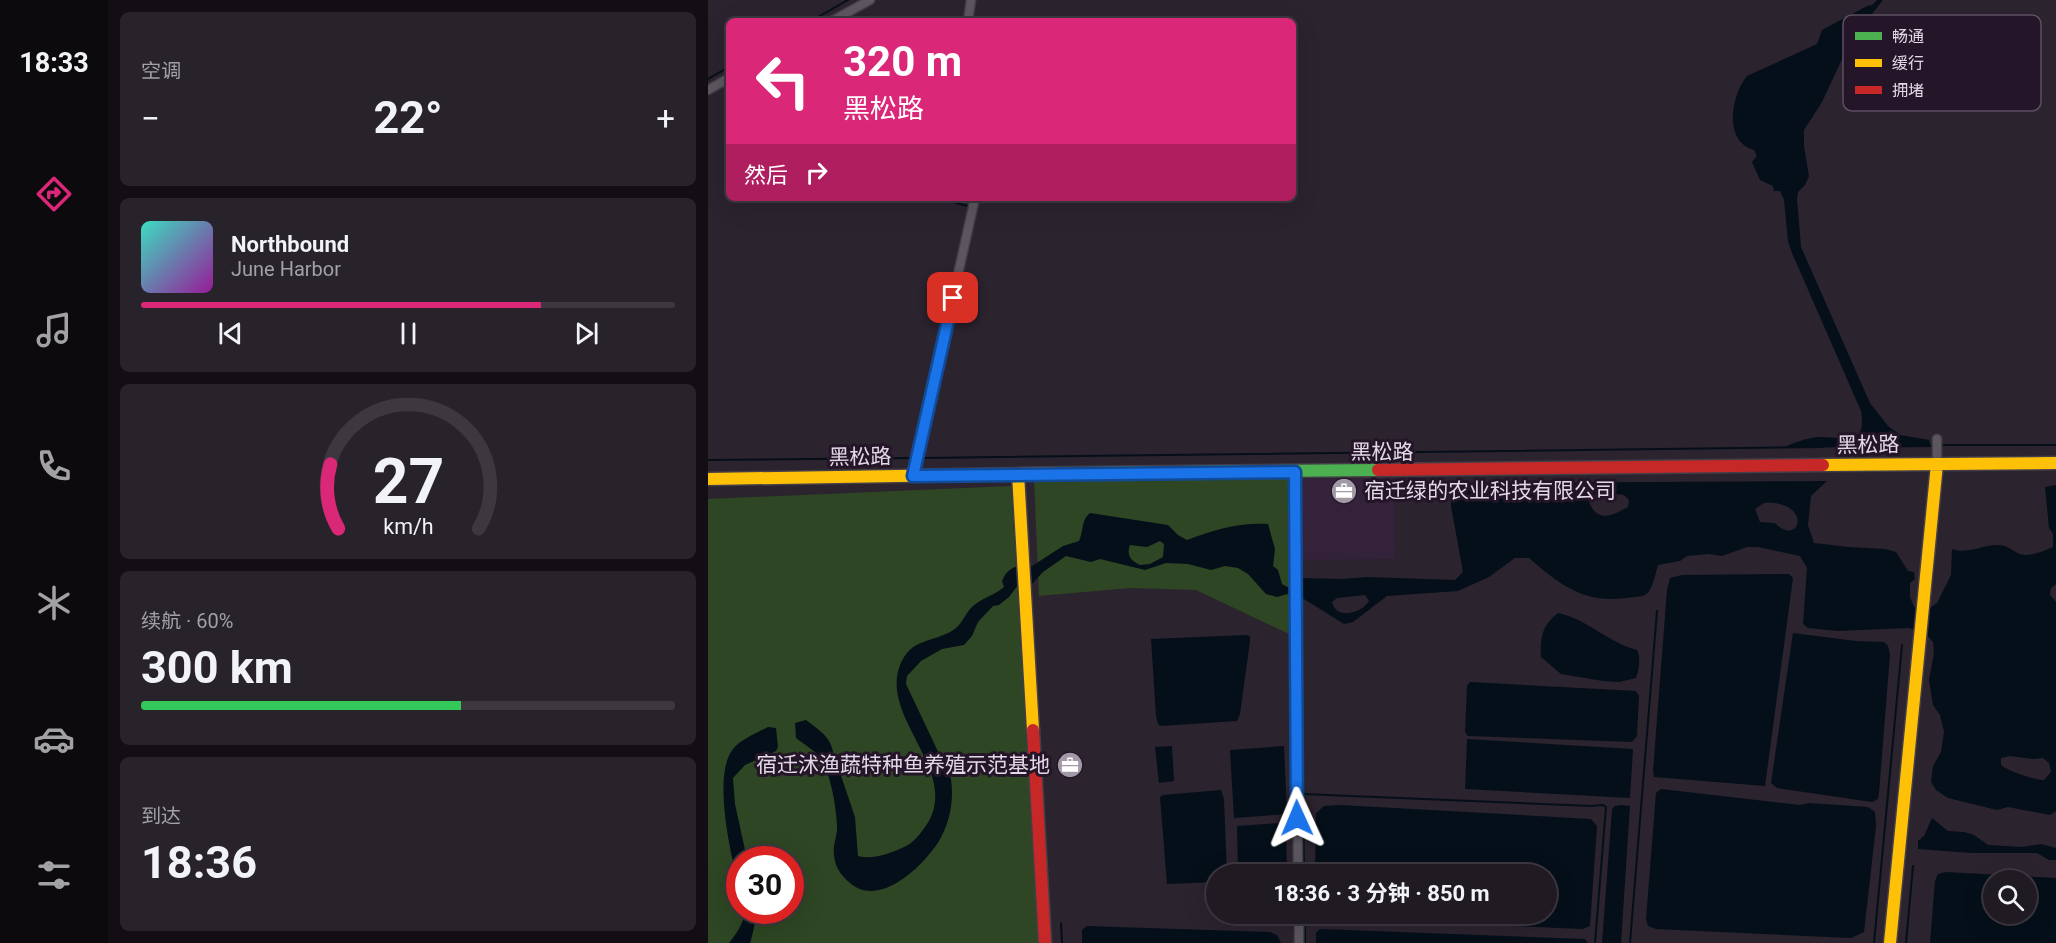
<!DOCTYPE html>
<html lang="zh">
<head>
<meta charset="utf-8">
<style>
  body { margin:0; font-family:Roboto,"Noto Sans SC",sans-serif; background:#28232a; color:#f1f3f6; height:100vh; display:flex; flex-direction:column; font-size:22px; white-space:nowrap }
  * { box-sizing:border-box; margin:0 }
  p { font-size:20px; color:#a2a1a5 }
  .icon { flex:none; width:33px; height:33px; fill:none; stroke:currentColor; stroke-width:2; stroke-linecap:round; stroke-linejoin:round }
  .map { position:relative; flex:1; overflow:hidden }
  .drawer { display:flex; flex-direction:column; gap:12px; padding:12px; background:#120e13; width:600px }
  .drawer>* { flex:none }
  .banner { position:absolute; left:18px; top:18px; width:570px; height:183px; border-radius:9px; box-shadow:0 6px 24px #0002,0 0 0 2px #3d3840; background:#db2777; color:#fff; overflow:hidden }
  .fabs { position:absolute; left:1275px; top:870px; display:grid; gap:12px }
  .fabs a { display:grid; place-items:center; width:54px; height:54px; border-radius:50%; background:#201a22; box-shadow:0 6px 24px #0002,0 0 0 2px #3d3840; font-size:30px }
  .speed { position:absolute; left:18px; top:846px; display:flex; gap:12px; font-size:30px; font-weight:700; text-align:center }
  .speed>* { display:grid; place-content:center; width:78px; height:78px; border-radius:50%; background:#201a22; box-shadow:0 6px 24px #0002,0 0 0 2px #3d3840; line-height:1 }
  .speed .limit { border:9px solid #d22; background:#fff; color:#111 }
  .pin { position:absolute; display:grid; place-items:center; width:51px; height:51px; color:#fff; margin:-26px; border-radius:12px; box-shadow:0 3px 9px #0006 }
  .me { position:absolute; width:66px; margin:-33px; rotate:359deg; stroke-linejoin:round; filter:drop-shadow(0 0 4px #0008) }
  .turn { display:flex; align-items:center; gap:21px; height:126px; padding:0 18px; font-size:27px }
  .turn .icon { width:78px; height:78px; stroke-width:2.5 }
  .turn b { display:block; font-size:42px; line-height:51px }
  .then { display:flex; align-items:center; height:57px; padding:0 18px; background:#0003; gap:12px; font-size:22px }
  .big { font-size:45px; font-weight:700; line-height:1.1 }
  .drawer .card { flex:1; display:flex; flex-direction:column; justify-content:center; gap:9px; min-width:0; padding:0 21px; border-radius:9px; background:#28232a }
  .drawer .dial { align-items:center; gap:0 }
  .dial svg { height:156px; overflow:visible; fill:none; stroke:#3d3840; stroke-width:7; stroke-linecap:round; text-anchor:middle }
  .dial text { fill:#f1f3f6; stroke:none }
  .song { display:flex; align-items:center; gap:18px }
  .cover { width:72px; height:72px; border-radius:9px; background:linear-gradient(135deg,hsl(170 70% 55%),hsl(300 70% 35%)) }
  .played { height:6px; border-radius:3px; background:linear-gradient(90deg,#db2777 75%,#3d3840 75%) }
  .keys { display:flex; justify-content:space-around; direction:ltr }
  .heat { display:flex; justify-content:space-between; align-items:center; font-size:33px; direction:ltr }
  .charge { height:9px; border-radius:4px; background:linear-gradient(90deg,#34c759 60%,#3d3840 0) }
  .trip { position:absolute; left:498px; top:864px; width:351px; height:60px; border-radius:30px; background:#201a22; box-shadow:0 6px 24px #0002,0 0 0 2px #3d3840; font-weight:700; line-height:60px; text-align:center }
  main { display:flex; flex:1; min-height:0 }
  .menu { display:flex; flex-direction:column; width:108px; justify-content:space-around; align-items:center; background:#0d0a0e; color:#a2a1a5 }
  .menu .icon { width:42px; height:42px }
  .menu .current { color:#db2777 }
  .menu b { font-size:27px; color:#f1f3f6 }
  .map>svg:first-child { display:block }
</style>
</head>
<body>
<main>
<nav class="menu">
<b>18:33</b>
<svg class="icon current" aria-label="directions" viewBox="0 0 24 24"><path d="M12 3l9 9-9 9-9-9zM9 14v-3h6M13 9l2 2-2 2"/></svg>
<svg class="icon" aria-label="music" viewBox="0 0 24 24"><path d="M9 18V5l10-2v13"/><circle cx="6" cy="18" r="3"/><circle cx="16" cy="16" r="3"/></svg>
<svg class="icon" aria-label="phone" viewBox="0 0 24 24"><path d="M5 4h4l2 5-3 2q2 4 5 5l2-3 5 2v4C11 20 4 13 5 4z"/></svg>
<svg class="icon" aria-label="climate" viewBox="0 0 24 24"><path d="M12 3v18M4 7l16 10M4 17L20 7"/></svg>
<svg class="icon" aria-label="car" viewBox="0 0 24 24"><path d="M5 17H2v-5l4-1 3-4h7l3 4 3 1v5h-3M9 17h6M6 11h13"/><circle cx="7" cy="17" r="2"/><circle cx="17" cy="17" r="2"/></svg>
<svg class="icon" aria-label="filters" viewBox="0 0 24 24"><path d="M4 7h16M4 17h16"/><circle cx="9" cy="7" r="2"/><circle cx="15" cy="17" r="2"/></svg>
</nav>
<section class="drawer">
<div class="card"><p>空调</p>
<div class="heat"><a>−</a><b class="big">22°</b><a>+</a></div>
</div>
<div class="card">
<div class="song"><i class="cover"></i><div><b>Northbound</b><p>June Harbor</p></div></div>
<div class="played"></div>
<div class="keys"><svg class="icon" aria-label="previous" viewBox="0 0 24 24"><path d="M18 5L8 12l10 7zM5 5v14"/></svg><svg class="icon" aria-label="pause" viewBox="0 0 24 24"><path d="M8 5v14M16 5v14"/></svg><svg class="icon" aria-label="next" viewBox="0 0 24 24"><path d="M6 5l10 7-10 7zM19 5v14"/></svg></div>
</div>
<div class="card dial"><svg viewBox="0 0 100 80">
<path d="M14 69A42 42 0 1 1 86 69"/>
<path d="M14 69A42 42 0 0 1 10 36" stroke="#db2777"/>
<text x="50" y="56" font-size="32" font-weight="700">27</text>
<text x="50" y="72" font-size="11">km/h</text>
</svg></div>
<div class="card"><p>续航 · 60%</p><b class="big">300 km</b><div class="charge"></div></div>
<div class="card"><p>到达</p><b class="big">18:36</b></div>
</section>
<div class="map">
<svg width="1348" height="943" viewBox="0 0 1348 943">
  <rect width="100%" height="100%" fill="#2b232e"/>
  <path fill="#34223a" d="M686 478 687 559 593 560V479Z"/>
  <path fill="#2e4623" fill-rule="evenodd" d="M580 475 583 480 581 634 488 590 422 588 331 596 326 479Z
    M303 486 331 943H0V499ZM32 860H82V910H32Z"/>
  <path fill="#040f1a" fill-rule="evenodd" d="M1169 0H1175L1142 42 1114 102 1096 130V146L1101 176 1097 185 1090 192 1089 199 1093 247 1162 403 1180 426 1192 435 1221 440 1223 446 1074 448C1086 443 1098 438 1110 437 1136 436 1159 449 1153 411L1084 253 1080 241 1076 200 1072 191H1066L1065 186 1052 180 1044 162 1049 156 1046 150C1015 142 1023 95 1039 76L1109 44 1114 30 1159 6 1164 5Z
    M1119 481 1103 496 1100 525 1106 543 1141 547 1177 549 1188 552 1200 571 1206 572 1207 579 1202 583V597L1206 607 1211 610H1219L1229 603 1243 575 1244 549C1260 555 1275 544 1291 545 1302 545 1307 555 1317 555 1327 555 1336 551 1345 547V534L1341 528 1337 487 1348 485V584L1343 588 1342 595 1348 602V811L1342 815 1300 807 1289 810 1240 798 1228 790 1223 782 1225 766 1233 752 1236 732 1232 715 1225 705 1221 680 1226 653 1225 642 1216 632 1200 628 1129 631 1100 628 1095 624 1099 568 1092 556 1050 547H1039L1014 556 1001 554 979 556 972 561 950 565C947 574 945 590 937 595 932 597 923 597 918 598 876 604 851 584 821 558H807L781 577 750 591 679 596 645 622 636 624 596 599 579 594 569 597 558 594 540 574 530 568 517 566 503 570 480 564 458 563 437 570 392 559 383 562 358 556 335 572 322 586 321 568 355 546 371 541C376 530 373 520 382 513L460 525 470 535 479 540C505 530 532 522 560 524L567 549 565 566 570 570 574 584 579 587 590 584 593 578 634 579 659 577 747 580 755 572 743 506V492L778 483ZM892 492 916 495 921 500 920 507C902 517 888 523 880 499ZM1056 503C1106 500 1092 549 1067 523L1052 522 1047 509ZM452 541 456 544 455 557 442 564 432 565C423 561 418 555 422 545L439 547ZM657 595 661 601C653 614 628 620 624 602L629 598ZM1302 756 1325 759 1335 758 1341 763 1343 772 1336 780C1327 780 1299 771 1293 765V758Z
    M313 565 314 582 310 585 301 597 291 605 285 606 270 622 264 636 256 645 234 649 213 661 199 676 198 684 243 779C246 801 242 822 231 841 216 865 172 909 142 883 135 877 129 870 127 861 123 845 130 837 129 825 128 805 122 766 107 752 101 747 94 743 88 738L87 723 98 720C110 729 123 737 125 752L147 817 150 856C164 860 180 854 194 848 204 844 210 837 217 827 255 774 174 721 191 668 202 635 228 644 248 628 255 622 258 612 265 606 274 598 287 595 296 587L294 581C298 571 303 568 313 565Z
    M1081 574 1085 578 1057 786 946 777 945 771 959 590 962 578 974 575Z
    M850 613C881 620 899 642 929 650 933 658 931 670 928 678L911 682 895 681 853 674 833 657C832 638 834 625 850 613Z
    M1085 633 1148 641 1176 642 1180 646 1182 654 1171 793 1170 799 1164 802 1069 788 1063 783Z
    M538 635 542 636V641L532 714 529 721 453 726 450 724 448 716 443 639Z
    M762 682 928 691 931 696 929 736 924 742 760 736 757 732 759 686Z
    M60 727 68 728 70 747 68 751 37 765 25 778 27 804 39 859 32 860 31 886C23 856 4 775 25 749 33 739 49 733 60 727Z
    M759 739 925 749 922 798 757 789Z
    M464 746 466 781 451 783 447 747Z
    M576 746 579 814 526 818 522 750Z
    M953 789 1092 805 1101 803 1160 807 1167 812 1168 826 1156 932 1143 938 948 929 940 926 938 919 948 793Z
    M513 790 516 799 519 874H508V882L459 884 452 797 455 795Z
    M632 805 883 819 889 826 882 926 875 929 690 921 685 918 614 917 611 914H838V874H607L608 813 616 806Z
    M913 805 922 806 913 943H894L904 809 907 806Z
    M1224 818 1240 831 1256 832 1266 835 1280 845 1314 847 1333 844 1348 848V860H1341L1329 853H1263L1210 849V841L1216 836Z
    M573 823 578 825 579 874H530L529 826Z
    M1238 872 1348 878V943H1222L1227 881 1230 874ZM1286 880H1318V914H1286Z
    M36 911H47L48 919 43 940 42 943H21C28 934 37 922 36 911Z
    M379 926 562 932 569 935 573 943H374V930Z
    M612 929 877 939 880 943H608V933Z"/>
  <g fill="none" stroke-linecap="round" stroke-linejoin="round">
    <path stroke="#040f1a" stroke-width="2" d="M103 21 140 0
      M0 79 21 67
      M232 198 259 206
      M1235 445H1348
      M1135 447 1223 446
      M215 458 1115 447
      M0 460 203 458
      M595 794 883 806 895 805 898 807 887 943
      M595 805 596 874
      M597 914V943
      M353 923 354 943
      M922 943 949 611
      M1166 943 1194 645
      M1198 943 1205 866"/>
    <g stroke="#443e48" stroke-width="11">
      <path id="street" d="M124 21 162 0
        M260 21 263 0
        M0 90 21 78
        M1229 464V439
        M587 472 590 874
        M205 476 267 198
        M591 914V943"/>
    </g>
    <g stroke="#443e48" stroke-width="15">
      <path id="fast" d="M375 473 670 470"/>
    </g>
    <g stroke="#443e48" stroke-width="15">
      <path id="slow" d="M1115 465 1348 463
        M310 474 325 730
        M0 479 375 473
        M1182 943 1229 464"/>
    </g>
    <g stroke="#443e48" stroke-width="15">
      <path id="jam" d="M670 470 1115 465
        M325 730 337 943"/>
    </g>
    <use href="#street" stroke="#5c565e" stroke-width="8"/>
    <use href="#fast" stroke="#4caf50" stroke-width="12"/>
    <use href="#slow" stroke="#ffc107" stroke-width="12"/>
    <use href="#jam" stroke="#c62828" stroke-width="12"/>
  </g>
  <g fill="none" stroke-linecap="round" stroke-linejoin="round">
    <g stroke="#114b97" stroke-width="15">
      <path id="route" d="M245 298 205 476 587 472 589 818"/>
    </g>
    <use href="#route" stroke="#1a73e8" stroke-width="10"/>
  </g>
  <defs>
    <g id="office-disc" transform="scale(1.35)"><circle r="9.5" fill="#a299a6" stroke="#241529"/><path d="M-6-3h4V-5.5h4V-3h4V5H-6ZM-1-4.5V-3h2v-1.5ZM-6 0V1H6V0Z" fill="#fff"/></g>
  </defs>
  <g fill-rule="evenodd">
    <use href="#office-disc" x="636" y="491"/>
    <use href="#office-disc" x="362" y="765"/>
  </g>
  <g text-anchor="middle" dominant-baseline="central" stroke-width="6" stroke-linejoin="round" paint-order="stroke">
    <g font-size="21" fill="#e2d8e6" stroke="#241529">
      <text transform="translate(1160 445) rotate(-1)">黑松路</text>
      <text x="674" y="452">黑松路</text>
      <text transform="translate(152 457) rotate(-1)">黑松路</text>
    </g>
    <g font-size="21" fill="#e2d8e6" stroke="#241529" text-anchor="start">
      <text x="656" y="491">宿迁绿的农业科技有限公司</text>
      <text x="342" y="765" text-anchor="end">宿迁沭渔蔬特种鱼养殖示范基地</text>
    </g>
  </g>
  <rect x="1135" y="15" width="198" height="96" rx="9" fill="#241529" stroke="#5d5062" stroke-width="1.5"/>
  <rect x="1147" y="32" width="27" height="8" fill="#4caf50"/>
  <rect x="1147" y="59" width="27" height="8" fill="#ffc107"/>
  <rect x="1147" y="86" width="27" height="8" fill="#c62828"/>
  <g font-size="16" fill="#e2d8e6">
    <text x="1184" y="42">畅通</text>
    <text x="1184" y="69">缓行</text>
    <text x="1184" y="96">拥堵</text>
  </g>
</svg>
<div class="fabs">
<a><svg class="icon" aria-label="search" viewBox="0 0 24 24"><circle cx="10" cy="10" r="6"/><path d="M15 15l6 6"/></svg></a>
</div>
<div class="speed"><div class="limit">30</div></div>
<div class="pin" style="left:245px;top:298px;background:#d93025"><svg class="icon" aria-label="arrive" viewBox="0 0 24 24"><path d="M6 21V4h12l-3 4 3 4H6"/></svg></div>
<svg class="me" style="left:589px;top:818px" viewBox="-20 -20 40 40"><path d="M0-17L14 15 0 8-14 15z" fill="#1a73e8" stroke="#fff" stroke-width="4"/></svg>
<div class="trip">18:36 · 3 分钟 · 850 m</div>
<div class="banner">
<div class="turn"><svg class="icon" aria-label="left" viewBox="0 0 24 24"><path d="M17 20v-9H6M10 6l-5 5 5 5"/></svg><div><b>320 m</b>黑松路</div></div>
<div class="then">然后<svg class="icon" aria-label="right" viewBox="0 0 24 24"><path d="M7 20v-9h11M14 6l5 5-5 5"/></svg></div>
</div>
</div>
</main>
</body>
</html>
